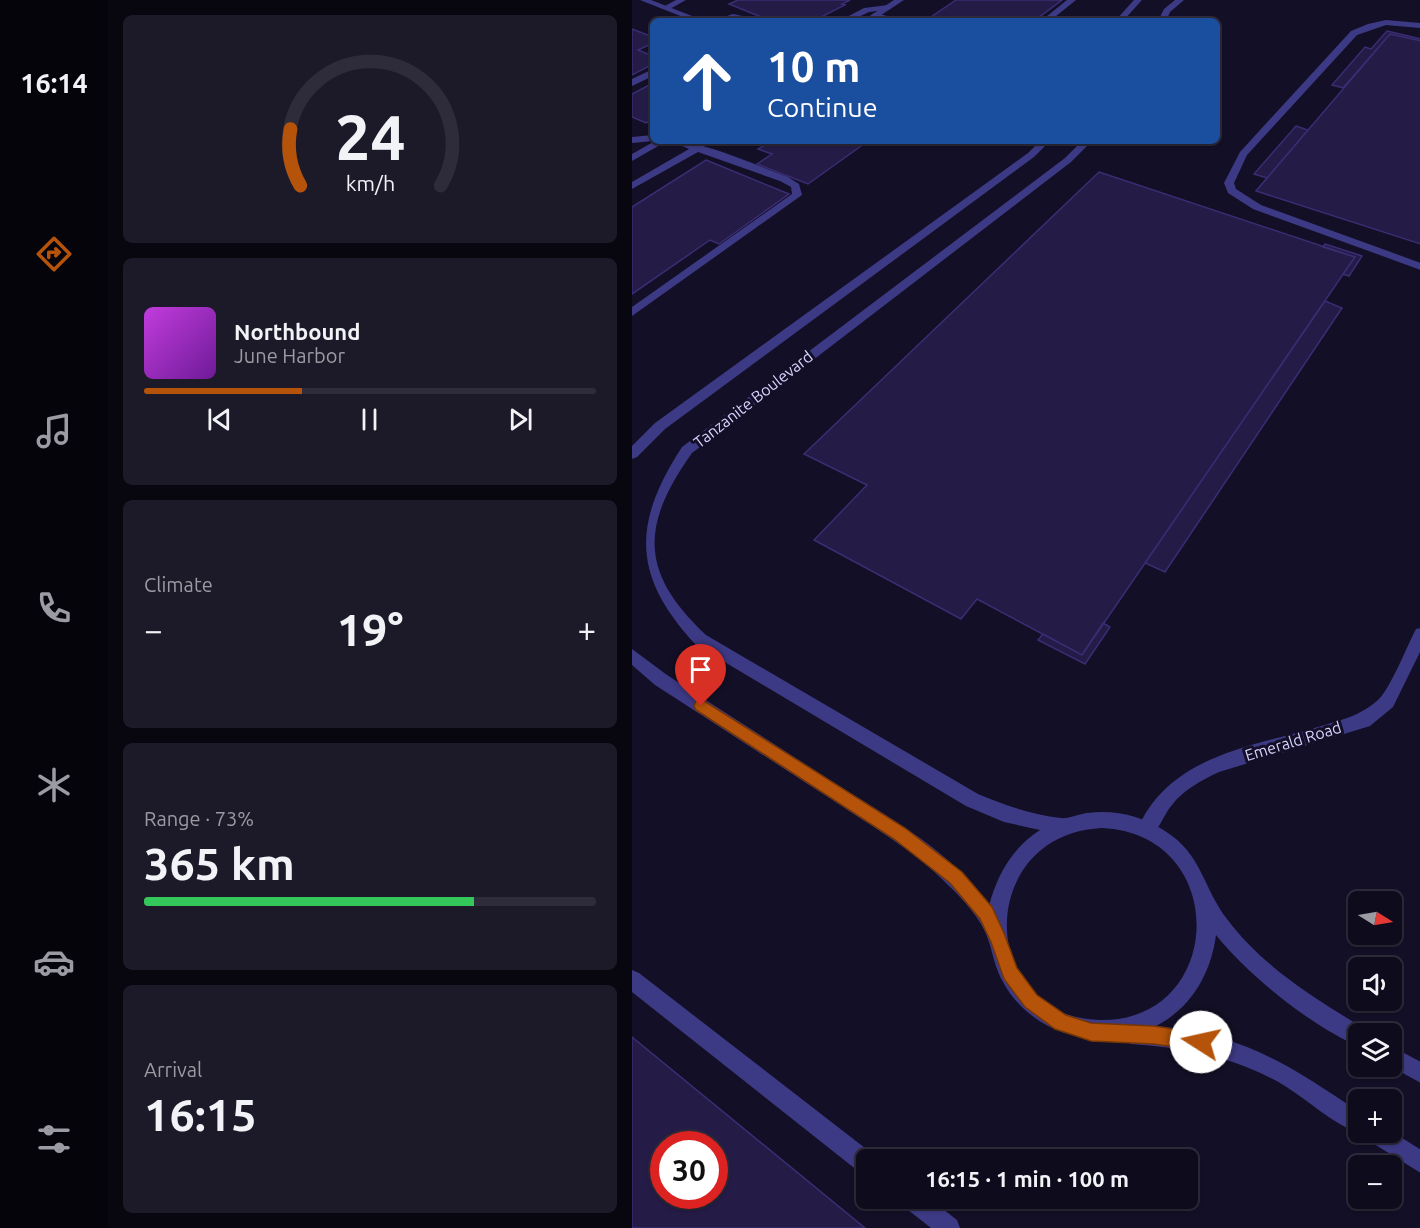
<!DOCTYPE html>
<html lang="en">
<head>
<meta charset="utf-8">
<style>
  body { margin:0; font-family:Ubuntu,sans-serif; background:#1c1929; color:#f1f3f6; height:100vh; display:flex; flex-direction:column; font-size:22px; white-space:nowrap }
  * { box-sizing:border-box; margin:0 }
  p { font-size:20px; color:#9b9ba3 }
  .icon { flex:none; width:33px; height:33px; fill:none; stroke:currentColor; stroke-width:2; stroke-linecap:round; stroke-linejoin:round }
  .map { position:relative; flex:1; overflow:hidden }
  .drawer { display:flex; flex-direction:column; gap:15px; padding:15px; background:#08060f; width:524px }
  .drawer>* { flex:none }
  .hud { position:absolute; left:18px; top:18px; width:570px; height:126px; border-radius:9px; box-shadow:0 2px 4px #0004,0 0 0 2px #2e2b3b; background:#1a4fa0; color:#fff; overflow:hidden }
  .needle { width:39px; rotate:101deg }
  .fabs { position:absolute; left:716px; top:891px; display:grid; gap:12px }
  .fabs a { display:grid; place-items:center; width:54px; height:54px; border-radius:9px; background:#0e0b1c; box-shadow:0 2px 4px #0004,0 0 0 2px #2e2b3b; font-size:30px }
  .speed { position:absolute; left:18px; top:1131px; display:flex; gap:12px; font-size:30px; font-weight:700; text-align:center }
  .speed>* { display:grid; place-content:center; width:78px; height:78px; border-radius:50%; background:#0e0b1c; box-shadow:0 2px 4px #0004,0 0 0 2px #2e2b3b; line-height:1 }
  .speed .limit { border:9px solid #d22; background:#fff; color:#111 }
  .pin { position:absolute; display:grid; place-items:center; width:51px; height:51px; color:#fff; margin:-62px -26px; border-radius:50% 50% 50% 0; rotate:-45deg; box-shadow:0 0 6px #0007 }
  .pin .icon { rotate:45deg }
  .me { position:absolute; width:66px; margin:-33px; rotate:280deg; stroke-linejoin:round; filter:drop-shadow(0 0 4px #0008) }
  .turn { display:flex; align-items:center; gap:21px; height:126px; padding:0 18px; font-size:27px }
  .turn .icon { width:78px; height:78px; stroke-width:2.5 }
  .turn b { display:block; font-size:42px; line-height:51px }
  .big { font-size:45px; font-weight:700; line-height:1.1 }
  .drawer .card { flex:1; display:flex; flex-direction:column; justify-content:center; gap:9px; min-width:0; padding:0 21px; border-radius:9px; background:#1c1929 }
  .drawer .dial { align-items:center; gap:0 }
  .dial svg { height:156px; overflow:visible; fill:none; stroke:#2e2b3b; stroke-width:7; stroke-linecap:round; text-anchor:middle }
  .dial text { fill:#f1f3f6; stroke:none }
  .song { display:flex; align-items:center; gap:18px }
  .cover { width:72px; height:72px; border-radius:9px; background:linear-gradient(135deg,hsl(290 70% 55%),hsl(280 70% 35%)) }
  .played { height:6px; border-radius:3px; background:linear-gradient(90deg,#b45309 35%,#2e2b3b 35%) }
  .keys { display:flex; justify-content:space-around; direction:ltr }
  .heat { display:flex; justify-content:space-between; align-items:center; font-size:33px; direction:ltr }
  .charge { height:9px; border-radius:4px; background:linear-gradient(90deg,#34c759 73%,#2e2b3b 0) }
  .trip { position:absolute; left:224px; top:1149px; width:342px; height:60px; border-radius:9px; background:#0e0b1c; box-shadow:0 2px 4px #0004,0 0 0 2px #2e2b3b; font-weight:700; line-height:60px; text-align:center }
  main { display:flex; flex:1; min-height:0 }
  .menu { display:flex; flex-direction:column; width:108px; justify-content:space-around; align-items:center; background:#06040b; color:#9b9ba3 }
  .menu .icon { width:42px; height:42px }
  .menu .active { color:#b45309 }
  .menu b { font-size:27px; color:#f1f3f6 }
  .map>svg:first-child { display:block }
</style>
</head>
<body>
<main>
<nav class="menu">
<b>16:14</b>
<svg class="icon active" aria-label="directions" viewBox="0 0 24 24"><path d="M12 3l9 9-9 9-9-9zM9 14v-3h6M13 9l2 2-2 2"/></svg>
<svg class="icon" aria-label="music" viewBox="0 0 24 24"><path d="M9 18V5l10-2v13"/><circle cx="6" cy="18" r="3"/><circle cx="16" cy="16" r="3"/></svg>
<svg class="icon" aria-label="phone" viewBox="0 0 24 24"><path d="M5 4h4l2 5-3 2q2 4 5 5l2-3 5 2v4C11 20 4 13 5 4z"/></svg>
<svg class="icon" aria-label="climate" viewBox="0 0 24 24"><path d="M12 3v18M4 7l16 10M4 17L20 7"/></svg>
<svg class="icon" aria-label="car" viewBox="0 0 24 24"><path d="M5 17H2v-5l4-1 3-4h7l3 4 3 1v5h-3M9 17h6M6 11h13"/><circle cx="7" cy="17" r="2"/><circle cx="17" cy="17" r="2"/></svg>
<svg class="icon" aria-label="filters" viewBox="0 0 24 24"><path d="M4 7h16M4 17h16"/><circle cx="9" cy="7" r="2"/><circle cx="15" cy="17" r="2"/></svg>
</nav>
<section class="drawer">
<div class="card dial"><svg viewBox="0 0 100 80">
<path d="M14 69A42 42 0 1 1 86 69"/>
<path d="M14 69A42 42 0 0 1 9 40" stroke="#b45309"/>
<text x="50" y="56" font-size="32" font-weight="700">24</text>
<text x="50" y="72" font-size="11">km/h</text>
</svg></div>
<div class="card">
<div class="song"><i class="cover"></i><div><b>Northbound</b><p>June Harbor</p></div></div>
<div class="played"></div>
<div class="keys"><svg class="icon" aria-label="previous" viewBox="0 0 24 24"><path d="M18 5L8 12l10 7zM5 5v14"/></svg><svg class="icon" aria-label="pause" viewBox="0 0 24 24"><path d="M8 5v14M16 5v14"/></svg><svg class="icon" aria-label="next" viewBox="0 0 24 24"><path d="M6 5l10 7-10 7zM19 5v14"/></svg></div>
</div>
<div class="card"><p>Climate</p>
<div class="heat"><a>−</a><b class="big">19°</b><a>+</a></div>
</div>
<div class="card"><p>Range · 73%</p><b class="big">365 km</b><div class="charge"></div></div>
<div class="card"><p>Arrival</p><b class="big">16:15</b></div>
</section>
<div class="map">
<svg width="789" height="1228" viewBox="0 0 789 1228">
  <rect width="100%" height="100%" fill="#130f26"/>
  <path fill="#241b47" stroke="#3b2d73" stroke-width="1.5" fill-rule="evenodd" d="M106 0H218L210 4 213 5 187 18 190 19 186 21H139L97 4Z
    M324 0H430L402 21H293Z
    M0 29 21 37V43L6 50 21 56V64L0 75Z
    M755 31 789 39V41L758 34 711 88 700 85 733 47 739 49Z
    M758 34 789 41V244L624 191Z
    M21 83V119L14 123 0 117V94Z
    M664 126 676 130 635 178 622 174Z
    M139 141H236L176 184 125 164 140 154 126 149Z
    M74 160 157 194 87 244 78 240 0 294V207Z
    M467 172 723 257 450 655 345 599 329 619 182 540 235 485 172 454Z
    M693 244 730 256 717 276 711 274 723 257 691 247Z
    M693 301 710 308 533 572 513 563Z
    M471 623 478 627 453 664 406 640 411 634 450 655Z
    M0 1037 233 1228H0ZM32 1144H82V1196H32Z"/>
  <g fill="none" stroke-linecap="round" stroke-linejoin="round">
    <path fill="#3d3a85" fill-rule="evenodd" d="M44 0H54L36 10 29 8Z
      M435 0H444L418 21H409Z
      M256 5H259V9L237 12 218 21H207L232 8Z
      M244 13 266 19 267 21H255L241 17V13Z
      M101 14 125 19 126 21 101 18 79 21Z
      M754 20 789 23V28L754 25 725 35 615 155 602 183 604 189 629 205 789 263V270L621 209 596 193 592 183 608 152 719 31 736 24Z
      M21 69V76L0 86V79Z
      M21 135V141L0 143V137Z
      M39 141C72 141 123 165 156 177L167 184 170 195 0 316V307L160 194 159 187 148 181 66 152 0 189V182L57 149Z
      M789 628V650L761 707 738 726 587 772C570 780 551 790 540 805 531 815 527 833 514 838L508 836 505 830C537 756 617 747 686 727 709 720 729 716 747 699 759 687 775 646 784 629Z
      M0 970 7 973 242 1155 243 1160H234V1174L226 1171 0 992Z
      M268 1198H297L325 1220 328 1228H299L271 1206Z"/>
    <path fill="#3d3a85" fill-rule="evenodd" d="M8 0H19L73 21H61Z
      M262 0H272L240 21H230Z
      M502 0H510L491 21H483Z
      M543 0H552L538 12 534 21H526L532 9Z
      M23 141H35L0 161V154Z
      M408 141H418L402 157 33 429 5 457 0 459V446L23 423 396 153Z
      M450 141H460L439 162 60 453C8 526 8 573 74 635L346 794C372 805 401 815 429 818 436 819 447 814 455 813 482 809 511 816 533 831 570 854 571 888 595 919 631 967 682 998 733 1029L735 1034H726V1046C679 1026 616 975 584 935 579 974 559 1008 524 1026 612 1035 654 1063 726 1111V1132H728L726 1133C700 1123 677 1101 653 1086 605 1057 554 1048 499 1044L491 1038C444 1045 394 1025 371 982 363 968 361 954 356 939 350 920 331 899 316 885 282 850 239 826 199 799 140 761 82 723 23 685L0 665V649L35 675C91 711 148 748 204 784 259 819 320 851 357 906 365 875 380 848 408 830L372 822 334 806 64 645C0 576 0 524 50 447L433 158ZM470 828C600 834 593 1023 468 1020 344 1017 343 834 470 828Z
      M759 1046 789 1062V1083L758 1066Z
      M759 1131 789 1150V1173L734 1139 731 1132Z"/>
  </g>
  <path fill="#b45309" stroke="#753606" stroke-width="1.5" d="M69 699 273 828 330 872 360 907 372 933 385 968 405 995 434 1015 459 1023 522 1026 569 1033 576 1036 578 1042 576 1049 569 1051 522 1044 459 1041 423 1029 393 1007 372 979 359 942 348 919 318 883 262 839 64 710 62 706 64 701Z"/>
  <g text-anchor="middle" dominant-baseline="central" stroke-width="6" stroke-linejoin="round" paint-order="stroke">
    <g font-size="16" fill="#d9d4ff" stroke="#130f26">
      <text transform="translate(121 399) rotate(-38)">Tanzanite Boulevard</text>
      <text transform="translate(661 741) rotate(-17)">Emerald Road</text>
    </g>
  </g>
</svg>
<div class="fabs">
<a><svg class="needle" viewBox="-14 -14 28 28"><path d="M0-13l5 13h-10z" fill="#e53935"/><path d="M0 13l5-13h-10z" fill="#9b9ba3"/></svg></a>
<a><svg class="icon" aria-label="sound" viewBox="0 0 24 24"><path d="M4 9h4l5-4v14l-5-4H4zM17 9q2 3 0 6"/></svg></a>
<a><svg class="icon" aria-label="layers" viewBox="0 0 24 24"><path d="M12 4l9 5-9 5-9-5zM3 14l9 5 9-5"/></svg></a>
<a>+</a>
<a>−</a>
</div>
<div class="speed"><div class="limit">30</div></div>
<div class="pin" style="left:69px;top:706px;background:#d93025"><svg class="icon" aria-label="arrive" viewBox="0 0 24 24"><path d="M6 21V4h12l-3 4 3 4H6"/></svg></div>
<svg class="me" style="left:569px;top:1042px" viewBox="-20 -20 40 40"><circle r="19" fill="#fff"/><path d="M0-13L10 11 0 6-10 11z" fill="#b45309"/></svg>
<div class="trip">16:15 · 1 min · 100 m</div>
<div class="hud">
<div class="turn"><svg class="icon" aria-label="ahead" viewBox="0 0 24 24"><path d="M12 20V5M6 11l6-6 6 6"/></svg><div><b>10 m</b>Continue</div></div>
</div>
</div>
</main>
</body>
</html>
